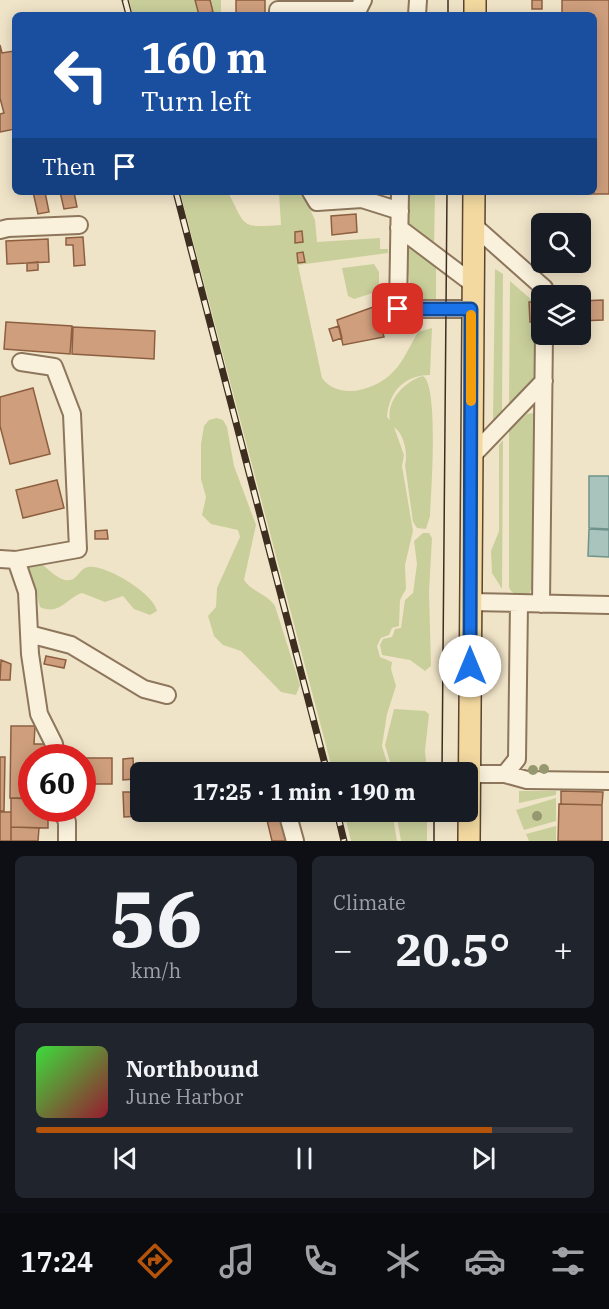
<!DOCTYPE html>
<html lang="en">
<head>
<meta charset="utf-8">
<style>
  body { margin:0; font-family:"IBM Plex Serif",serif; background:#20242c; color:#f1f3f6; height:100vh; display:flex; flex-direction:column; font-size:22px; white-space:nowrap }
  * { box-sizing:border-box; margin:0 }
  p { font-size:20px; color:#9ea1a6 }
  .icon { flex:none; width:33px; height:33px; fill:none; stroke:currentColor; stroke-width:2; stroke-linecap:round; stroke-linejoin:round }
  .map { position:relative; height:841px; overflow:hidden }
  .panel { display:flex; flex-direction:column; gap:15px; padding:15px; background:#0d0f14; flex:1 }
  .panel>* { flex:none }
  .top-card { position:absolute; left:12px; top:12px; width:585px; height:183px; border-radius:9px; box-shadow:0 3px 15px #0003; background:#1a4fa0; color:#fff; overflow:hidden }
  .tools { position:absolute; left:531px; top:213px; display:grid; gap:12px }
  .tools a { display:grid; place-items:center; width:60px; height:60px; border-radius:9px; background:#171b24; box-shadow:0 3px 15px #0003; font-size:30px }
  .speed { position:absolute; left:18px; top:744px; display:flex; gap:12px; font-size:30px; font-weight:700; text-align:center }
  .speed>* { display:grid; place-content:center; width:78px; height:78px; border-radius:50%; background:#171b24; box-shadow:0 3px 15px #0003; line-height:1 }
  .speed .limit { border:9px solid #d22; background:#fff; color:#111 }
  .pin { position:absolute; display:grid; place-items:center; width:51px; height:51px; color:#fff; margin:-26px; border-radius:12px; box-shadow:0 3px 9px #0006 }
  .me { position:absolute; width:66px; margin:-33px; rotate:0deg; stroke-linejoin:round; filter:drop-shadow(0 0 4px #0008) }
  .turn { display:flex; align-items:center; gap:21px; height:126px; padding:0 30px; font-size:27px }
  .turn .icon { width:78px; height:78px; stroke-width:2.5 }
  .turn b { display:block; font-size:42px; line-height:51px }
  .then { display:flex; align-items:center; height:57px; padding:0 30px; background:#0003; gap:12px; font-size:22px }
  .big { font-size:45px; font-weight:700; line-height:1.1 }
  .panel .card { flex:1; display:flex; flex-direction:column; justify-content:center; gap:9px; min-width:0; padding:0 21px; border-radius:9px; background:#20242c }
  .panel .dial { align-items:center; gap:0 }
  .dial b { font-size:78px; line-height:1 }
  .song { display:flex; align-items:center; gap:18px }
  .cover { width:72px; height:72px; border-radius:9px; background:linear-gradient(135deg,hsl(120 70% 55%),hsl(350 70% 35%)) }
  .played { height:6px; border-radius:3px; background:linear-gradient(90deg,#b45309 85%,#363941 85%) }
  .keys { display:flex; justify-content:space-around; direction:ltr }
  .heat { display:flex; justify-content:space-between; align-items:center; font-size:33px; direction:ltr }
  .panel .tiles { flex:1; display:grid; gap:15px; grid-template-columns:1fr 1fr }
  .card:last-child { grid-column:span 2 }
  .trip { position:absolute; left:130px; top:762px; width:348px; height:60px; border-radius:9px; background:#171b24; box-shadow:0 3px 15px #0003; font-weight:700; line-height:60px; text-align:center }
  .tabs { display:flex; height:96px; justify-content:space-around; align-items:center; background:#090b0e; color:#9ea1a6 }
  .tabs .icon { width:42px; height:42px }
  .tabs .current { color:#b45309 }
  .tabs b { font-size:27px; color:#f1f3f6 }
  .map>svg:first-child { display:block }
</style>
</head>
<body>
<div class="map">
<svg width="609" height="841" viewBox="0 0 609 841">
  <rect width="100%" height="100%" fill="#f0e4c8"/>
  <path fill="#c9cf9b" d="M129 0H221V15H133Z
    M180 192H228C246 227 240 228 281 225L279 192H302L315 220 317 242 380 238V249H388V253L298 265 322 378C339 401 376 390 393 372 404 361 410 345 418 332L432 328 430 375C405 375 389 391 387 417L390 420C386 401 405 381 423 376 439 386 431 493 430 516L426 529 417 528 413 522 405 465C408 453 404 434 394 427L404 455 402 466 413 531 405 565 406 589 400 600 399 626 392 628 389 635 381 638 377 646 380 657 392 662 391 669 396 686 387 714 382 746 390 772H333Z
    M405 192H435L434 249C408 226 406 227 405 192Z
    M406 243 436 267V300L424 302 412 295 404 249Z
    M374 264 379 272V291L354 299 348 296 342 268Z
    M495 269 503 274 502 414 493 421Z
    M510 281 534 302V378L509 406Z
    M534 413 532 588 528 596C522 597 510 594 509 587V431L527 414Z
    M217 418 223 420 227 427 234 466 256 525 244 580C252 592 267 594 275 606L300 685 296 695 281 692 241 651 223 645 214 636 208 616 216 607 217 588 240 537 238 530 211 524 202 515 206 497 201 479V444L204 426 209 420Z
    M503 440 502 589 492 573 491 551 499 531V445Z
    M423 533H429L432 538 429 592 431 666 425 671 410 660 382 655 380 645 383 639 392 637 395 629 401 628 405 600 413 593 417 564 414 541Z
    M41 563C48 569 56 578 65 580 78 582 78 569 88 567 106 564 154 594 157 611L150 615 134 609 123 596 105 602 82 593C67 598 59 616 40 607L36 592 25 571 33 564Z
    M394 709 425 711 429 714 425 751 427 772H393L385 745Z
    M519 791H556V795L519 803Z
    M556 798V821L524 830 516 810Z
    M344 812H392L397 841H351Z
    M396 812H427V841H401Z
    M556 826V841H529L526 834Z"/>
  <path fill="#a9c4bc" stroke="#6f938a" stroke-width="1.5" d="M589 476H609V529L589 528Z
    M589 529 609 530V557L588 556Z"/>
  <path fill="#cf9f7d" stroke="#8d5f41" stroke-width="1.5" d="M195 0H210L213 12 199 15Z
    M236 0H265V15H236Z
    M532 0H542V9H532Z
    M562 0H609V194H555L594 192V15H562Z
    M0 45 2 53 14 51 15 54V129L0 132V114L4 113 0 98Z
    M33 192H45L49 212 38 214Z
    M60 192H74L77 207 64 209Z
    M356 214 357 232 332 235 331 216Z
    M302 231 303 242 295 243V232Z
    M539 234H542V262H580V270L537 269Z
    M83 237 85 265 74 266 73 245H66V238Z
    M48 239 49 262 7 264 6 241Z
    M303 252 305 262 298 263 297 253Z
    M38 262V270L27 271V263Z
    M603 300V320L580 321V301Z
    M529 302H542V322H530Z
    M376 306 384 337 343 345 337 320Z
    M6 322 72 326 70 354 4 349Z
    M339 326 342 338 333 341 329 329Z
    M73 327 155 331 154 359 72 354Z
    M33 388 50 454 10 464 0 426V397Z
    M57 480 64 508 23 518 16 490Z
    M107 530 108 539H95V531Z
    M46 656 66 660 64 668 44 664Z
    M1 660 11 664 10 680H0Z
    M11 726H35L34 744H45L44 758H32V798H10Z
    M0 757H5L4 811H0Z
    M82 758H112V784H82Z
    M133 758 134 779 123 780V759Z
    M561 791 603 792 602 805 561 804Z
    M123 792H139L140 816 124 817Z
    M11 798 32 799V808H48V828L11 827Z
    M559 804 602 805V841H558Z
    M0 812H11V841H0Z
    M265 812H280L287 841H272Z
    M11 827 39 828 38 841H11Z"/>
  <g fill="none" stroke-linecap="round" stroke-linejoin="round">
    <g stroke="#8d765c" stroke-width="20">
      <path id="minor" d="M278 15V10H358L363 0
        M417 15 418 0
        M311 192 317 202 362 199 400 211
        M400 192 398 309H472
        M473 225 544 288V296
        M399 228 472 283
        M0 230 8 228 79 225
        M472 456 544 381
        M0 559 16 560 78 549 72 414 54 367 21 362
        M16 560 27 592 30 654 39 714 54 744 55 758
        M470 602 609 605
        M541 604 544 334
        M29 634 71 645 144 689 167 695
        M470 774H505L527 780 609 781
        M505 774 517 759 519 603
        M61 808 67 822V841
        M287 812 295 841"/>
    </g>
    <g stroke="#5b4430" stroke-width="24">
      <path id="major" d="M475 15V0
        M469 841 474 192"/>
    </g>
    <use href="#minor" stroke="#faf1dc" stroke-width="16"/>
    <use href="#major" stroke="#f3d9a0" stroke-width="21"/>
    <path stroke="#3d2e20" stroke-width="1.5" d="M448 15V0
      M442 772 447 192
      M434 841V812"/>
    <g stroke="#3d2e20" stroke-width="7">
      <path id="rail" d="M125 0 129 15
        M176 192 327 772
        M337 812 344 841"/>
    </g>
    <use href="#rail" stroke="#f7eed8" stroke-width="4.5" stroke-dasharray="14" stroke-linecap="butt"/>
  </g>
  <g fill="#96986f">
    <circle cx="544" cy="769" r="5"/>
    <circle cx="533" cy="770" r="5"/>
    <circle cx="537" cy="816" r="5"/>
  </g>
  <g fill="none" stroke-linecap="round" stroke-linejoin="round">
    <g stroke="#114b97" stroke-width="15">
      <path id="route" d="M398 309H471L470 666"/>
    </g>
    <use href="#route" stroke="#1a73e8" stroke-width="10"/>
    <path stroke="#f59e0b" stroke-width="10" d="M471 315V401"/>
  </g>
</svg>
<div class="tools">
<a><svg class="icon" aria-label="search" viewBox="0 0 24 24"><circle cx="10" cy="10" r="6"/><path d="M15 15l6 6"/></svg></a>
<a><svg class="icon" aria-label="layers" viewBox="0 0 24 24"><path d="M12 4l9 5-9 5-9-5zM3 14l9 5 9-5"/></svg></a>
</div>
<div class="speed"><div class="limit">60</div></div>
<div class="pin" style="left:398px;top:309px;background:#d93025"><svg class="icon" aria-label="arrive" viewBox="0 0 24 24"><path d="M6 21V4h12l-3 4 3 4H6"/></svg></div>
<svg class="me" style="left:470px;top:666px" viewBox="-20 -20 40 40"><circle r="19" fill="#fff"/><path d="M0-13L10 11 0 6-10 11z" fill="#1a73e8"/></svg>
<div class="trip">17:25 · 1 min · 190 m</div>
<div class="top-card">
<div class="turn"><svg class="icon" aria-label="left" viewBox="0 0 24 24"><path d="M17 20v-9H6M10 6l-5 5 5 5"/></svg><div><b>160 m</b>Turn left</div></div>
<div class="then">Then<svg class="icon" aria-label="arrive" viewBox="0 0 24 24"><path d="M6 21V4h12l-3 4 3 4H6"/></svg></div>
</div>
</div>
<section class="panel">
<div class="tiles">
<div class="card dial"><b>56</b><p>km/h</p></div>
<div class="card"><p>Climate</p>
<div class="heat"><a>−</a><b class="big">20.5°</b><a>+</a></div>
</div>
<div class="card">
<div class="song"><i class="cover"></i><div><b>Northbound</b><p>June Harbor</p></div></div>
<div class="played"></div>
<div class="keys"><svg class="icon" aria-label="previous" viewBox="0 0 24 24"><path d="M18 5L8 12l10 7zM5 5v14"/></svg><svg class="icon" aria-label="pause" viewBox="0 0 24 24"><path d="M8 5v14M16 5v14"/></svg><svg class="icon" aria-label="next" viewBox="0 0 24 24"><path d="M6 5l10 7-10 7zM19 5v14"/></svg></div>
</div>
</div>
</section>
<nav class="tabs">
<b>17:24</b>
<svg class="icon current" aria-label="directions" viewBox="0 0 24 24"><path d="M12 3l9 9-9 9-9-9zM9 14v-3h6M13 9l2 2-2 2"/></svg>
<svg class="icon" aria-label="music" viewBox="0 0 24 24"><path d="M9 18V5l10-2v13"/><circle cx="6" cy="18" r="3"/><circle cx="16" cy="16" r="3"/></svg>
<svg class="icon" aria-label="phone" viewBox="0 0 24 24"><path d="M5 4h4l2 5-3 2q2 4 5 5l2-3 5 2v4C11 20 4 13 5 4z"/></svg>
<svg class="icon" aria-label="climate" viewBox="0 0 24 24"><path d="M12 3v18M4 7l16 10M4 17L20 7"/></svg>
<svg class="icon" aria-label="car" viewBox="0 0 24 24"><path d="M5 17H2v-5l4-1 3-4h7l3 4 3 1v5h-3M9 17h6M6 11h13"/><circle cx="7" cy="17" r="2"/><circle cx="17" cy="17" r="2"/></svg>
<svg class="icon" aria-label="filters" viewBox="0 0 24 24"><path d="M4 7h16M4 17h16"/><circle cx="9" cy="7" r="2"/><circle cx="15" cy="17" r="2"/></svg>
</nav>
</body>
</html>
